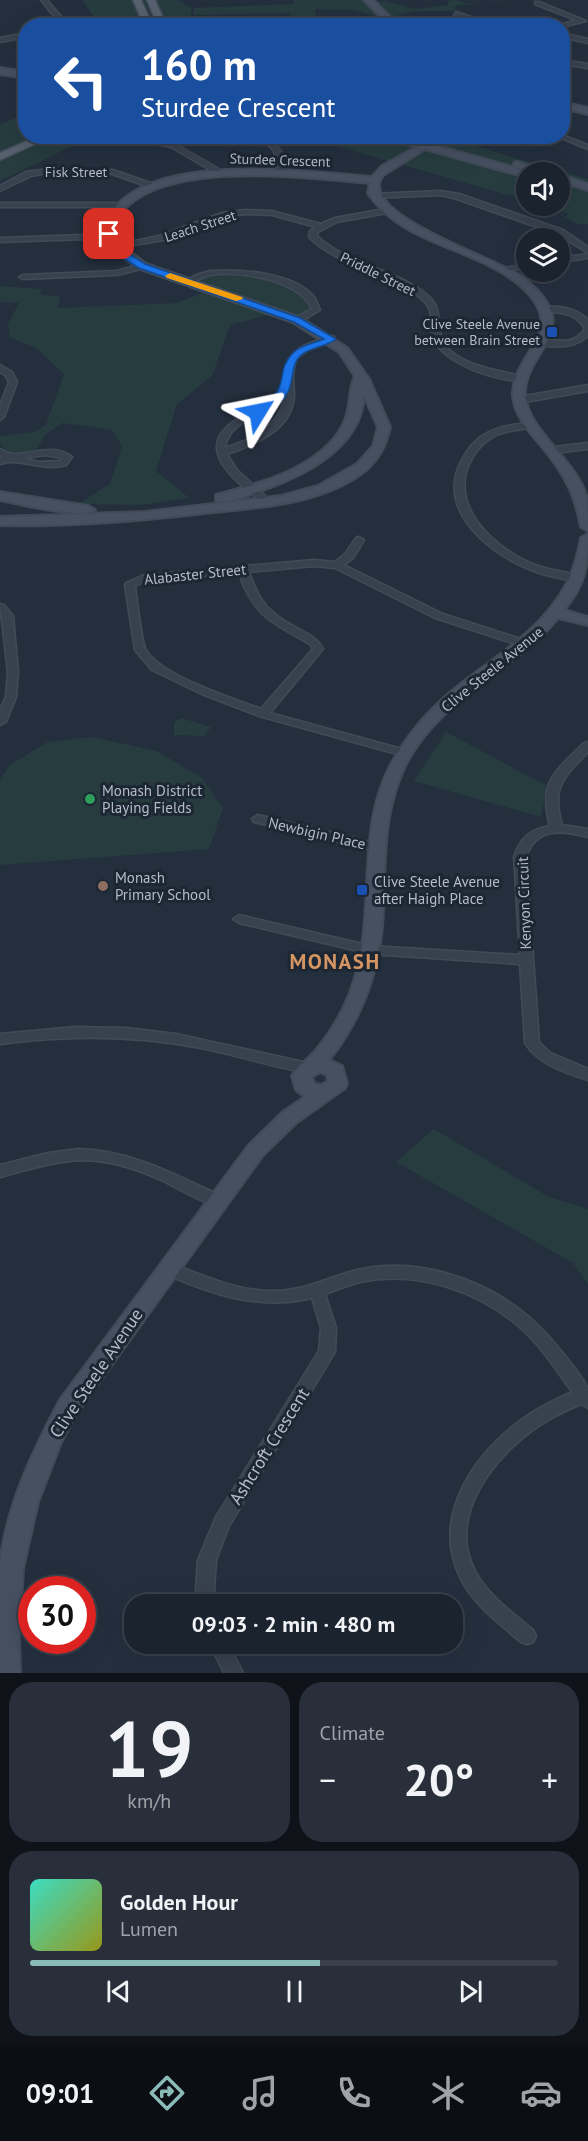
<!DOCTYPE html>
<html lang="en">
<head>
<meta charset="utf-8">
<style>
  body { margin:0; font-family:"PT Sans",sans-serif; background:#282f3a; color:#f1f3f6; height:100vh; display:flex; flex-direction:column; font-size:22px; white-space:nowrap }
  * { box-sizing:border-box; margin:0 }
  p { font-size:20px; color:#a0a4aa }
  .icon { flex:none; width:33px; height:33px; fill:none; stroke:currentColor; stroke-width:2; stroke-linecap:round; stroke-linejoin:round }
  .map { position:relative; height:1673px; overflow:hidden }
  .drawer { display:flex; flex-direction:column; gap:9px; padding:9px; background:#0f1319; flex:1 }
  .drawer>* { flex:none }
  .top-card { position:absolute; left:18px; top:18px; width:552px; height:126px; border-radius:24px; box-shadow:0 6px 24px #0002,0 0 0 2px #39404a; background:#1a4fa0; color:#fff; overflow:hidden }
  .fabs { position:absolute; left:516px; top:162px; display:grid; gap:12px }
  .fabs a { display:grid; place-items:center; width:54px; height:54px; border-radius:50%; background:#1b232e; box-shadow:0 6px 24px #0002,0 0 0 2px #39404a; font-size:30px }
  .speed { position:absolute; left:18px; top:1576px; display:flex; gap:12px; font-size:30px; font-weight:700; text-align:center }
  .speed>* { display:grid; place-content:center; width:78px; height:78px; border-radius:50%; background:#1b232e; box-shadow:0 6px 24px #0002,0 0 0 2px #39404a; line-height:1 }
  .speed .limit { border:9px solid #d22; background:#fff; color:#111 }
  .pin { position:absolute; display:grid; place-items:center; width:51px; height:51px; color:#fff; margin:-26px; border-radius:12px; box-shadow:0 3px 9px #0006 }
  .me { position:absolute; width:66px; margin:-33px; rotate:55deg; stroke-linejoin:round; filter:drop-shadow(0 0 4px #0008) }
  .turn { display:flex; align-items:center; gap:21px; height:126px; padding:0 24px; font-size:27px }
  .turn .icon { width:78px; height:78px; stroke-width:2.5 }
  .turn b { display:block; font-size:42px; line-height:51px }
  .big { font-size:45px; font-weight:600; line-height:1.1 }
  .drawer .tile { flex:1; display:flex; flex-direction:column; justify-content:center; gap:9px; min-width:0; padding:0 21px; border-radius:24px; background:#282f3a }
  .drawer .dial { align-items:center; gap:0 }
  .dial b { font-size:78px; line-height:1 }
  .song { display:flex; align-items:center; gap:18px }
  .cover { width:72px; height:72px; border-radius:9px; background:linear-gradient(135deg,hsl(170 70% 55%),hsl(60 70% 35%)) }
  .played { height:6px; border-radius:3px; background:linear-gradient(90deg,#8bbbb9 55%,#39404a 55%) }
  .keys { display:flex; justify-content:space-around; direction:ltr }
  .heat { display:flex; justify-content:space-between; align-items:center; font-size:33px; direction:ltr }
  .drawer .tiles { flex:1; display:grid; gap:9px; grid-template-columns:1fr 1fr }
  .tile:last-child { grid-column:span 2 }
  .trip { position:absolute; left:124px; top:1594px; width:339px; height:60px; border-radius:24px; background:#1b232e; box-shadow:0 6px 24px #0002,0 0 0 2px #39404a; font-weight:600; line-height:60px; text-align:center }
  .tabs { display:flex; height:96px; justify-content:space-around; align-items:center; background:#0b0e12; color:#a0a4aa }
  .tabs .icon { width:42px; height:42px }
  .tabs .selected { color:#8bbbb9 }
  .tabs b { font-size:27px; color:#f1f3f6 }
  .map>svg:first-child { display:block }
</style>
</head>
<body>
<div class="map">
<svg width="588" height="1673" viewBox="0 0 588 1673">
  <rect width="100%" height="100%" fill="#242f3e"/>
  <path fill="#263c3f" d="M82 0H178L192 9 189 25H100Z
    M294 0H364L380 17 353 10 316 9 314 25 290 26 291 13 194 15V8L294 4Z
    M456 0 466 3 548 0 485 2 456 6 455 11H415L391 17 374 2 384 1 416 9 448 5V1Z
    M25 113 26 136 91 137 0 181V125Z
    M305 137H444L588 179V224H577L567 218 558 221 569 214 544 206H560V172H526V200Z
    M209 275C239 274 298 277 312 309L301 315H267L230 325 212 376 177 404 156 471 189 498 142 505 78 504 110 484 122 446 112 430 62 423 47 433 34 452 6 453 0 443V436L34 432 46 425 64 374 35 347 10 338 8 324 19 303 0 302V286L42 289 39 295 60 296 58 308 176 303 201 294V279Z
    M181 718 211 727 204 736 174 735V723Z
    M446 732 547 786 541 817 414 781Z
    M92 737 157 751 202 778 223 808 209 849 0 865V779L10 765 48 742Z
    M434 1129 549 1197 588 1209V1284L573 1263 396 1162Z"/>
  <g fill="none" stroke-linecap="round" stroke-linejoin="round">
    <g stroke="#414a57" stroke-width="3">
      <path id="street" d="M41 0H47L69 26H62Z
        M535 2H539L586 21 562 27V26H557L576 20 535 4Z
        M456 12 494 25 495 26H484L454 15Z
        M26 33V37L0 42V38Z
        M562 33 588 39V43L562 37Z
        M562 60 588 64V68L562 64Z
        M572 107 577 108 562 117V112Z
        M562 135 588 145V149L556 136H562Z
        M118 136H136L175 144 224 172 217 174 171 147Z
        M260 136H267L281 151 284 174 277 172 274 151Z
        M41 170H113L159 186 152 188 112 174H41L31 176 0 191V186L26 172Z
        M440 191 459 194 563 230 588 247V253L557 234 454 198 440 195 373 198 369 196 373 194Z
        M0 203H122L126 205 122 207H0Z
        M384 209 388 211 387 213 337 222 318 232 317 236C346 263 390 268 422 291 443 306 436 314 441 335 447 364 499 371 523 376V380C499 383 445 364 434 340 425 319 441 311 414 293 383 272 332 262 309 237L310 231 316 227 272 215 244 214 226 217 164 240 115 248 111 246 159 236 222 213 244 210 272 211 321 224 335 218Z
        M110 234 114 236 113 238 0 242V238Z
        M588 254V258L560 262V258Z
        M142 264 146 266 145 268 117 275 23 279 19 277 23 275 117 271Z
        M526 264V268L505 271 501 269Z
        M210 271C239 269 294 272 314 297 317 301 318 306 320 310L300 322H294V318L312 309C298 279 240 271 210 275 202 277 195 282 188 284L184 282 196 275Z
        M541 307C557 305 577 308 588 320V336C575 348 557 348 540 345L539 343C553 334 569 351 585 329 575 311 559 313 541 311Z
        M331 336 334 337V341L308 350 297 358C291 371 294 382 294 395 293 430 254 445 227 454L237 470 272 502 270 504H264C233 478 188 447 242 416 254 409 269 406 278 395 283 389 283 381 284 373 288 348 309 343 331 336ZM285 398C278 427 253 439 225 448 228 419 267 416 285 398Z
        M0 365 12 372 17 382 4 417 0 420V405L9 382 5 375 0 372Z
        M588 385V391L519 403 515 400 519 397Z
        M532 422 535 423V427C520 430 504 430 491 438 480 445 473 455 468 466 453 506 488 540 520 558 539 569 561 571 582 576V580C572 582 560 578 550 576 507 566 438 521 458 468 464 454 473 440 487 433 501 426 517 424 532 422Z
        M588 443V449L554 453 549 450 554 447Z
        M0 449C4 451 10 454 14 454 33 454 55 443 72 457L66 465C39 472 23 457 0 464V458L3 457 0 455ZM45 455 62 458 60 461 39 462 23 458Z
        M359 537 364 540 353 558 344 565 443 614 530 642 531 644 526 647 522 646 435 618 335 568 314 566 249 572C259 602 269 613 297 628 308 634 317 638 323 649L270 713 409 751 411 753 409 755H401L259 716 202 694 152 670 135 650 125 585 126 583 144 575 314 560 335 562 345 554 356 538ZM239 573C253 616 273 623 310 644L313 649 261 709C232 698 161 676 146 650 141 642 137 599 135 586L146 581Z
        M0 604 4 605 13 616 18 672 16 697 6 722 0 725V709L6 697 8 672Z
        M588 742V752C563 778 551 787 562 825L588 829V837C562 830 536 827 526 857L539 1042 550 1053 588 1069V1080C565 1073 538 1064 525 1043L520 964 371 954 239 923 233 919 239 915 371 946 520 955 514 857C520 838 531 829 550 826 538 781 555 772 584 743Z
        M258 815 375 843 381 847 375 851 254 822 252 819Z
        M75 1027 126 1028 176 1034 308 1063 313 1064 315 1068 313 1072 308 1073C272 1067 237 1055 201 1048 134 1035 67 1035 0 1044V1034Z
        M78 1149C131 1150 176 1175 223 1197L225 1201 223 1205 218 1207C197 1200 178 1188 159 1179 92 1150 67 1159 0 1177V1165L48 1153Z
        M168 1263C202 1274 232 1290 269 1291 304 1292 325 1278 357 1270 426 1254 505 1286 550 1338 558 1347 586 1380 588 1390 588 1395 588 1402 588 1408L581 1404C567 1410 553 1416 540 1425 495 1455 446 1515 475 1571 488 1596 513 1613 533 1630L536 1636 533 1642 527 1644 521 1642C499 1623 474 1605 461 1579 429 1516 476 1450 527 1416 541 1406 557 1399 572 1392 557 1371 543 1349 524 1331 481 1291 418 1270 360 1282 348 1285 336 1290 325 1294L336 1328 335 1352 229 1526 216 1560 214 1589 217 1605H199L196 1589 198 1560 216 1517 319 1351 321 1328 312 1298C259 1311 210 1294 163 1273L160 1269 163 1265Z
        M210 1644H228L243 1673H224Z"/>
    </g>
    <g stroke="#414a57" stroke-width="4">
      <path id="secondary" d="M364 0H373L399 26H390Z
        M0 68 26 72V78L0 74Z
        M562 102 588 108V114L562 108Z
        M384 136H401L530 172H526V177L425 149 383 175C353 215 501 259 525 279 588 330 523 350 525 395 527 431 578 461 587 499 588 509 588 521 588 531L581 527C577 505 571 486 558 468 544 445 514 422 513 395 512 353 570 332 523 288 477 246 404 247 368 193L370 183C309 178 139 154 113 228L120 244 146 264 301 318 347 348 369 379 390 427C386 444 380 458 366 470 323 505 258 507 205 513 137 521 68 527 0 525V517L145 512 281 496 318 486 357 464 373 446 378 427 364 395C361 450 301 477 257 492 245 496 228 504 216 501V495C259 484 321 468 343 425 352 407 348 390 355 376L339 352 293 322 138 268 111 248 103 228C132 147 304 172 372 177L382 166 417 147Z
        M517 162 546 170 548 172H534L514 167V163Z
        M560 175 588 184V190L560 181Z
        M0 492 88 506 95 510C84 520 17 503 0 500Z
        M588 534C588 566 585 585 564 610L588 617V625L558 618C512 673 438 699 405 766 380 817 386 872 382 927 377 977 360 1021 329 1060L342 1066 347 1083 345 1088 297 1122 263 1155 76 1414 61 1442 38 1502 23 1568 19 1637 20 1673H0C0 1637 0 1599 0 1563 7 1505 33 1451 60 1400L249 1145 283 1112 305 1097 296 1090 292 1076C298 1065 308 1060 316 1050 336 1026 350 1000 357 970 376 898 355 820 397 754 413 728 434 705 457 687 496 656 542 630 566 585 574 571 578 554 581 538ZM320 1072 327 1075 328 1081 322 1085 315 1084 311 1077Z"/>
    </g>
    <g stroke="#414a57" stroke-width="3">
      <path id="primary" d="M133 0H141L153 26H144Z
        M147 0H155L167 26H158Z
        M38 136H53L0 160V153Z"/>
    </g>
    <use href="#street" fill="#38414e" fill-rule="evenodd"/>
    <use href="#secondary" fill="#465061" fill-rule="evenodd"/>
    <use href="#primary" fill="#56606e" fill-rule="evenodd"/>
  </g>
  <path fill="#1a73e8" stroke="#114b97" stroke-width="1.5" d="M106 233H112L126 252 145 264 300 318 336 339C326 347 310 347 301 355 286 368 300 393 272 408 266 412 261 415 254 414V410C296 387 272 375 293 353 299 346 315 343 324 339L294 322 139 268 120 256Z"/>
  <path fill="#f59e0b" d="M170 273 242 297 243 299 236 301 167 278 165 276Z"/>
  <g fill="#1a4fb4" stroke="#1d2633" stroke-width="2">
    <rect x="546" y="326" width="12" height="12" rx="3"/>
    <rect x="356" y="884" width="12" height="12" rx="3"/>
  </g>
  <circle fill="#2e9e5b" stroke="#1d2633" stroke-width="2" cx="90" cy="799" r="6"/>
  <circle fill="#8d6e63" stroke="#1d2633" stroke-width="2" cx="103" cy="886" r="6"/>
  <g text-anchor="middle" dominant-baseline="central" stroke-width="6" stroke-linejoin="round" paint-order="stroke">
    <g font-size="14" fill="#b4bcc9" stroke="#1d2633">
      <text transform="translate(280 160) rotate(2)">Sturdee Crescent</text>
      <text x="76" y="172">Fisk Street</text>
      <text transform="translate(200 226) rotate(-18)">Leach Street</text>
      <text transform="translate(378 274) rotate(26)">Priddle Street</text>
    </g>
    <g font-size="14" fill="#b4bcc9" stroke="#1d2633" text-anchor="end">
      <text x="540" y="324">Clive Steele Avenue<tspan x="540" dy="16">between Brain Street</tspan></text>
    </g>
    <g font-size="15" fill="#b4bcc9" stroke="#1d2633">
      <text transform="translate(195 574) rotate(-6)">Alabaster Street</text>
      <text transform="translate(492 669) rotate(-39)">Clive Steele Avenue</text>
      <text transform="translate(317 833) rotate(13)">Newbigin Place</text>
      <text transform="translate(524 903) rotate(-92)">Kenyon Circuit</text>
    </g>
    <g font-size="15" fill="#b4bcc9" stroke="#1d2633" text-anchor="start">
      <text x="102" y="790">Monash District<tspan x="102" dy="17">Playing Fields</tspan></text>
      <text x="115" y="877">Monash<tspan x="115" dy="17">Primary School</tspan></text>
      <text x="374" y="881">Clive Steele Avenue<tspan x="374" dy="17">after Haigh Place</tspan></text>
    </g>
    <g font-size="18" fill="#b4bcc9" stroke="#1d2633">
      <text transform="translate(96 1373) rotate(-56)">Clive Steele Avenue</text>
      <text transform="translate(269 1446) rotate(-58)">Ashcroft Crescent</text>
    </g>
    <g font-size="21" font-weight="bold" letter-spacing="1.5" fill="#d59563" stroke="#1d2633">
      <text x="335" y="961">MONASH</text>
    </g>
  </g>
</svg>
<div class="fabs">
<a><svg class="icon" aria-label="sound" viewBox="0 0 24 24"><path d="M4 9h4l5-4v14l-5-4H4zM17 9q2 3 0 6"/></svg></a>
<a><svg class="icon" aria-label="layers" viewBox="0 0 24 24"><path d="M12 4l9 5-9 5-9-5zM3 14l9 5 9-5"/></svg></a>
</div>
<div class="speed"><div class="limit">30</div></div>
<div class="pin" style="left:109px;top:234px;background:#d93025"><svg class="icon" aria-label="arrive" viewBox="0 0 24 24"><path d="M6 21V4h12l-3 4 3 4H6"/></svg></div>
<svg class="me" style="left:258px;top:412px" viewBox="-20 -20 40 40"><path d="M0-17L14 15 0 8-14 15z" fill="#1a73e8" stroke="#fff" stroke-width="4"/></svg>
<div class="trip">09:03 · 2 min · 480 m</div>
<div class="top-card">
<div class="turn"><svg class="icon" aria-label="left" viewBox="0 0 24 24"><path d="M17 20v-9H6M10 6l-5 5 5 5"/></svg><div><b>160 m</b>Sturdee Crescent</div></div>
</div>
</div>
<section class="drawer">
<div class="tiles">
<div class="tile dial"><b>19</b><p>km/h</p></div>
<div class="tile"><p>Climate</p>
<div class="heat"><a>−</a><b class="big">20°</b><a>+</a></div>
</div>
<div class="tile">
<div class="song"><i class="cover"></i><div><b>Golden Hour</b><p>Lumen</p></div></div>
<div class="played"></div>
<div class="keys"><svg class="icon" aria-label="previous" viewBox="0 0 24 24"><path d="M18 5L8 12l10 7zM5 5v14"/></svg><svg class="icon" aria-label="pause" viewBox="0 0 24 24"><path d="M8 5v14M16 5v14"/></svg><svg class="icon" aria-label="next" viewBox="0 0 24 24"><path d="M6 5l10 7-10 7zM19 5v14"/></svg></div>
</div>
</div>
</section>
<nav class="tabs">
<b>09:01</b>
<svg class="icon selected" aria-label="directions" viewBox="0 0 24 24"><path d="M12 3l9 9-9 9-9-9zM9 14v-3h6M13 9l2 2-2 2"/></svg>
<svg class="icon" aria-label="music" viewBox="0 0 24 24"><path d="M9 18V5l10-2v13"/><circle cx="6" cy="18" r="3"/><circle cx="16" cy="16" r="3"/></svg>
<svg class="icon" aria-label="phone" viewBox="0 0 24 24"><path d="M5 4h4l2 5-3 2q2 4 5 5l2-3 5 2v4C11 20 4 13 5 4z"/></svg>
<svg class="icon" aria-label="climate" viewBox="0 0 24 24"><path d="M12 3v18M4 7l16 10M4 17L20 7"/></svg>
<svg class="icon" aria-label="car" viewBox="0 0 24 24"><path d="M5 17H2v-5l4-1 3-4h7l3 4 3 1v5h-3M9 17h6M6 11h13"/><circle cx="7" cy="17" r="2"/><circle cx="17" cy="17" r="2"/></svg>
</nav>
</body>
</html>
